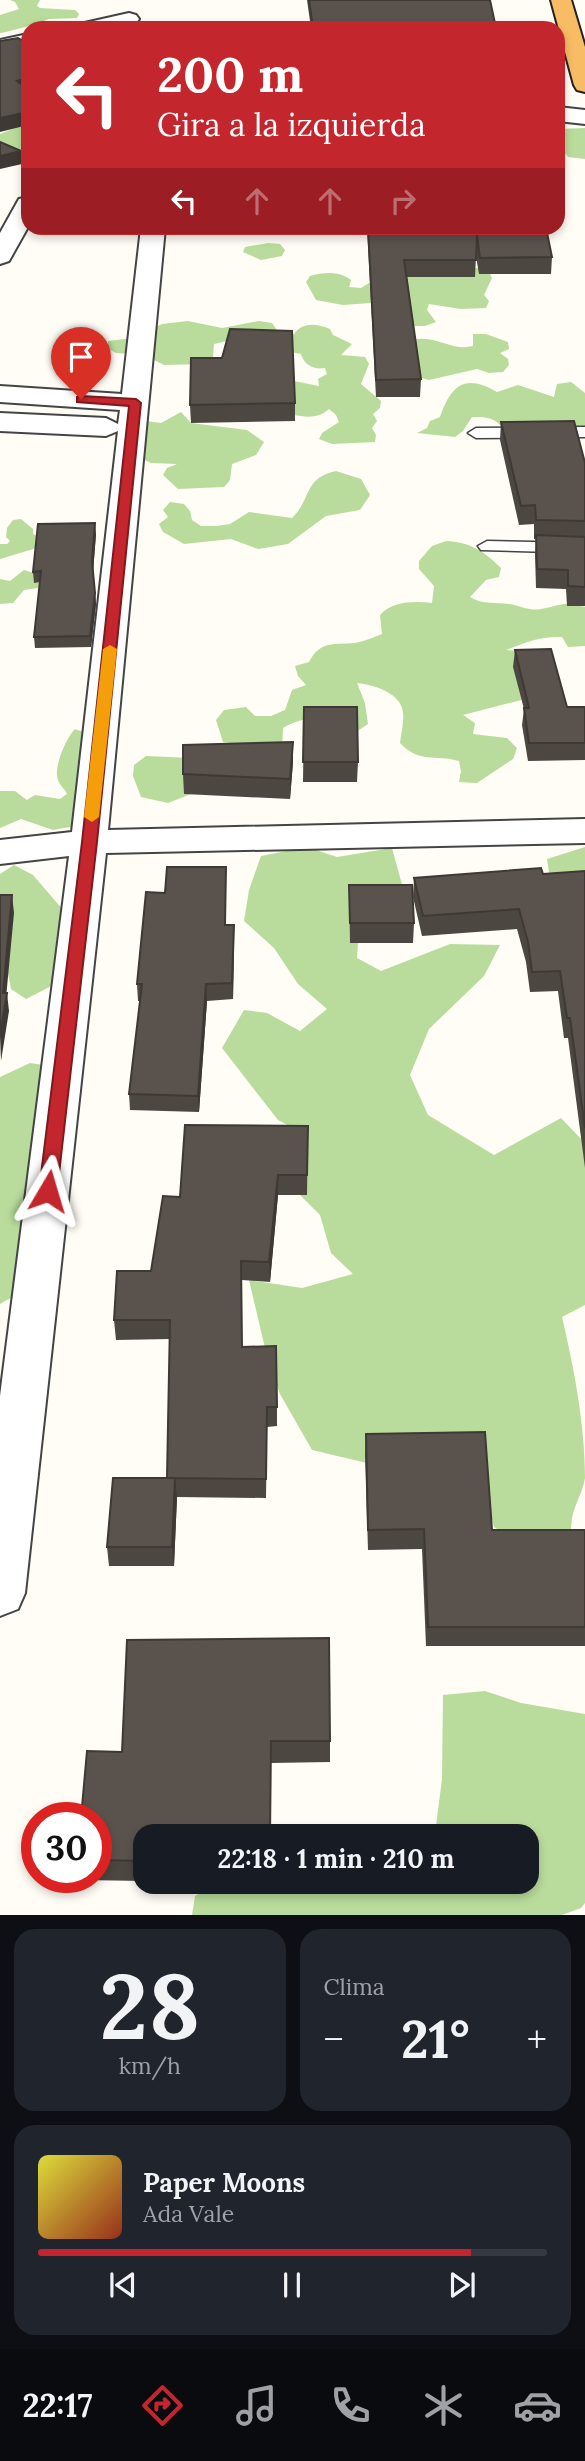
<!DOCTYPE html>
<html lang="es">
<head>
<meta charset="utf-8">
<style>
  body { margin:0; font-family:Lora,serif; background:#20242c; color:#f1f3f6; height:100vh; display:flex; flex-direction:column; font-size:26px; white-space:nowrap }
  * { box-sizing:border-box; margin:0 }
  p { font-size:23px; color:#9ea1a6 }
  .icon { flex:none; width:38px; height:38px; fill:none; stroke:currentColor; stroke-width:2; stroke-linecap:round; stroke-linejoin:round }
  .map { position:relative; height:1915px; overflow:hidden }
  .panel { display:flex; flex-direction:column; gap:14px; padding:14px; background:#0d0f14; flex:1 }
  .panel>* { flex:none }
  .hud { position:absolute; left:21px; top:21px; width:544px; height:214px; border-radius:21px; box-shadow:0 4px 10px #0003; background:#c4262e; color:#fff; overflow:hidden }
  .speed { position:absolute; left:21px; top:1802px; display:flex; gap:14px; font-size:35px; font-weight:700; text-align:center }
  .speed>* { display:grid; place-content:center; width:91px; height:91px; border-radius:50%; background:#171b24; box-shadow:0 4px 10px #0003; line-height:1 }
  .speed .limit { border:10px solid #d22; background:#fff; color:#111 }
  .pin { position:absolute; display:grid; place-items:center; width:60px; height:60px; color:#fff; margin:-72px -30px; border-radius:50% 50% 50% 0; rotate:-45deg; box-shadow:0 0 7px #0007 }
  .pin .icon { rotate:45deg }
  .me { position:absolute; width:77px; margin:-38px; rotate:7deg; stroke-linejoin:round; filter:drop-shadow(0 0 5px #0008) }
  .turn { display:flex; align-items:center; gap:24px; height:147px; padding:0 21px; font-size:32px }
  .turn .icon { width:91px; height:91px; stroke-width:2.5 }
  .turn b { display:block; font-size:49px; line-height:60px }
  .lanes { display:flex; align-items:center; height:66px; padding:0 21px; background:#0003; justify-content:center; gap:35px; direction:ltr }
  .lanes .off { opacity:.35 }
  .big { font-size:52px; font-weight:700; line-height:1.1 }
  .panel .tile { flex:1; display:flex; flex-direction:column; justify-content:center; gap:10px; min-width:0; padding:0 24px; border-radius:21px; background:#20242c }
  .panel .dial { align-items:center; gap:0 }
  .dial b { font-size:91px; line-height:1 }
  .song { display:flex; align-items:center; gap:21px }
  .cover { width:84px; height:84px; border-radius:10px; background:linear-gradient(135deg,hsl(60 70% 55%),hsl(10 70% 35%)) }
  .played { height:7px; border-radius:4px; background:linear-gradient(90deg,#c4262e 85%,#363941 85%) }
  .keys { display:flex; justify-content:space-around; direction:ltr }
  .heat { display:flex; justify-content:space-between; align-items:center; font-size:38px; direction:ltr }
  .panel .tiles { flex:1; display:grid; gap:14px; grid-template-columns:1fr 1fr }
  .tile:last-child { grid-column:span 2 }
  .trip { position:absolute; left:133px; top:1824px; width:406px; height:70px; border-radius:21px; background:#171b24; box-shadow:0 4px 10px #0003; font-weight:700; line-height:70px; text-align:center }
  .dock { display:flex; height:112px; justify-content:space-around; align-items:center; background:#090b0e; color:#9ea1a6 }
  .dock .icon { width:49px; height:49px }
  .dock .on { color:#c4262e }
  .dock b { font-size:32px; color:#f1f3f6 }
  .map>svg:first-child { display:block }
</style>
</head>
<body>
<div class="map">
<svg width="585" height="1915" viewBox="0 0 585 1915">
  <rect width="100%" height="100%" fill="#fffdf5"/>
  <path fill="#b9dc9c" d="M10 0H40L37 6 40 8 75 10 79 14 77 18 48 19C44 22 5 33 0 33V15L19 9 15 2Z
    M17 127H28V156L21 155 18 150 8 148 0 141V134Z
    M585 128V159L568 157 561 148 558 129Z
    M268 243 280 244 285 250 282 256 261 260 243 252 245 247Z
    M479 268 489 272 492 278 484 295 489 301 486 308 461 309 429 304 427 310 436 322 425 326H411L370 303 343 305 316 300 306 282 310 276C324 272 339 271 351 280L349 287 361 288 369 283 402 276 427 277 454 269Z
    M188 321 222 328 259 321 272 323 281 336 293 335C302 322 316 323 330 329L333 335 352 344 341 355 365 357 369 364 361 384 381 401 380 408 373 414 377 421 372 428 376 435 375 442 332 444 319 439 322 433 339 422 336 415 329 409C318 419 307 417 293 415L284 386 294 381 319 386 318 379 327 374 325 368C314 370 304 365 301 354L227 341 214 344 213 358 207 364 164 365 144 355 116 353 107 348 108 341 133 338 162 324Z
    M473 334H486L508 342 509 349 500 353 508 359 509 365 503 372 489 373 477 369 429 380 404 373 406 341C435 332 450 352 473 346Z
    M571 382 585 393V431L503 429C495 417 486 417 472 417L463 431 455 437 417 433 427 428 430 421 440 417C451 385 465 373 497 392L518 385 554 397 557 384Z
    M181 412 191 423 247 430 264 442 256 455 232 464 230 480 224 487 178 489 163 475 167 468 177 464 151 463 140 458 146 421 161 423Z
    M336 471 361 479 370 495 360 510 326 516 288 544 258 549 231 539 184 544 163 532 159 524 168 517 163 510 170 502 184 504 190 511 192 520 201 526H216L230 524 249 512 292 518C312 499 303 478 336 471Z
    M21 519 33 529V534L42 539 40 547 0 559V544H7L10 541 6 537 7 528 13 520Z
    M446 541C470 542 484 551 501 568L499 577 486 580 470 597C484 606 498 601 514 605 523 607 531 611 541 609 564 605 560 601 585 607V646L568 647 562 637C540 636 527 642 506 650L519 651 525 699 463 715 475 723 473 734 507 738 517 748 513 759 477 783 459 782 461 771 459 761C434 754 420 764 400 743 401 734 404 723 403 713 402 693 374 685 357 683L365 703 368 724 356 732C327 722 311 711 283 728L282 750 223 742 216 720 224 710 246 707 255 716H271L285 710 292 690 306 685 298 676 295 666 309 662C320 640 335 645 354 643 363 642 374 637 382 634L380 615C392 601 414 601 432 603L434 586 419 569V561L432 546Z
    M24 570 37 574 41 583 38 588 24 590 13 603 0 604V579L10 581Z
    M75 729 89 734 81 825 53 830 21 819 0 828V791H15L27 800 35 795 60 799 67 794C65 789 60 786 58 780 53 768 66 738 75 729Z
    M146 756 191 758 201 790 168 803 141 797 133 776 134 765Z
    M307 847 337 857 392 848 403 888 359 926 357 958 381 971 450 944 500 945 484 976 429 1029 410 1075 428 1115 494 1155 561 1118 585 1143V1305L562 1317C574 1368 585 1425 585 1478 582 1497 571 1507 571 1530L525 1547 494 1527 481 1479 388 1468 312 1450 280 1394 268 1361 249 1280 302 1288 353 1274 331 1253 320 1215 290 1185 300 1132 278 1120 222 1048 244 1010 267 1013 300 1031 327 1009 298 984 274 948 244 921 249 890 261 856Z
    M585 847V902L552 893 547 859Z
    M14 865 33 875 64 911 65 979 26 999 11 989 0 931V874Z
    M30 1063 50 1066 21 1292 0 1304V1077Z
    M485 1691 521 1703 585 1714V1903L581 1908 562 1915H192L195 1896 220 1881H527V1836H428L435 1834 442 1779 443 1695Z"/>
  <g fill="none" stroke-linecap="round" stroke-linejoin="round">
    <g stroke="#444" stroke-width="3">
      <path id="service" d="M585 427V437L476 438 468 433 476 428Z
        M487 541 585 543V553L481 550 478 546Z"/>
    </g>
    <g stroke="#444" stroke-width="4">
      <path id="minor" d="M129 13 136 15 139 19 136 23 116 28H76L80 24Z
        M28 34V46L0 52V40Z
        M558 107 585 110V124L558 121Z
        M28 197V227L9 261 0 264V233L19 199Z
        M141 228H165L108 830 585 819V843L106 853 25 1593 18 1609 0 1616V1396L69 856 0 864V840L72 832 118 431 106 436 0 431V413L106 418 118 424 120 410 0 402V386L122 394Z"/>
    </g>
    <g stroke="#222" stroke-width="4">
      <path id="trunk" d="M551 0H571L585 47V92L577 90 574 85Z"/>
    </g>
    <use href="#service" fill="#fff" fill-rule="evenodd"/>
    <use href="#minor" fill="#fff" fill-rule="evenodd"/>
    <use href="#trunk" fill="#f7bc64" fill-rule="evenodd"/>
  </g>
  <path fill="#4d4742" d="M307 0H490L496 28H311Z
    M367 228H546L552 257 551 274H479L476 256 475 277H407L421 379 420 397H376Z
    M295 403V421L191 423 190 405Z
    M501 422 585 463V606H567L566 589 536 588 535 554 536 539H534V524L519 525 500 440Z
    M96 534 93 572 96 604 91 647 35 648 34 637 40 582 34 583 33 572Z
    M515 650 567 707H585V760L528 761 522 725 524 709 513 667Z
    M304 707 358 762 357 782H303Z
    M293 762 290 799 184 794 183 774Z
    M226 867V925L234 941 233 999 207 1001 199 1112 130 1110 129 1094 140 1001H138L137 984 165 893Z
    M585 871V1168L568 1038H564L558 991 530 992 526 962 517 929 422 936 413 897 414 878 543 874Z
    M349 885 414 923 413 943H350Z
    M308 1126 307 1195H278L270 1282 242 1280V1347L277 1407V1426L267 1427 266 1498 177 1497 174 1566H109L107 1547 167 1478 170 1339 116 1340 114 1320 151 1271 180 1197Z
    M366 1434 492 1530H585V1646H426L422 1549 368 1550 365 1454Z
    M127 1640 330 1741V1762L271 1763 270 1836H145V1881L81 1880 80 1878H96V1818L122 1752Z
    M177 1881H270V1882Z"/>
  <path fill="#3f3936" d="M28 78V91L17 81Z
    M28 112V125L0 132V118Z
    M21 151 22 164 0 169V156Z
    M95 523 96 534 93 572 92 561Z
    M95 593 96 604 91 647 90 636Z
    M293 742V762L290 799V779Z
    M12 895 14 913 6 998 7 993 9 1011 1 1061 0 1036 3 993Z
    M234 925V941L233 999 232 983Z
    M206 984 207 1001 199 1112 198 1096Z
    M278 1175V1195L270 1282 269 1262Z
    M175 1478 177 1497 174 1566 172 1547Z"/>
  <path fill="#5a524d" stroke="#3f3936" stroke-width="2" d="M309 0H490L496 28H313Z
    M18 38 28 44V78L17 81 28 89V112L0 118V41Z
    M0 142 21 151 0 156Z
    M368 228H546L552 257 480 258 477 235 476 260H404L421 379 376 380Z
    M230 329 292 331 295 403 190 405 191 358H222Z
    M574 421 585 463V521L536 520 535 505 521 506 501 422Z
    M95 523 92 561 95 593 90 636 34 637 41 571 33 572 38 524Z
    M536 535 585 537V587L568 586V570L537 569Z
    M551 649 567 707H585V743H529L524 708H529L515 650Z
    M304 707H357L358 762H303Z
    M293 742 290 779 183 774V745Z
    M167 867H226L225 925H234L232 983 206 984 198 1096 129 1094 142 984H137L146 892 165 893Z
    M541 868 543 874 585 871V1128L570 1018H567L560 971 532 972 528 942 519 909 423 916 414 878Z
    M349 885H412L414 923H350Z
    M0 895H12L3 993H7L0 1036Z
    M185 1125 308 1126 307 1175H278L269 1262 241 1261 242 1347 276 1346 277 1407H267L266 1479 167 1478 170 1320H114L117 1271H151L163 1196 180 1197Z
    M485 1432 492 1530H585V1627H428L424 1529 368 1530 366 1434Z
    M113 1478H175L172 1547H107Z
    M329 1638 330 1741H271L270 1836H145V1861L96 1860V1818H81L87 1751 122 1752 127 1640Z"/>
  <path fill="#c4262e" stroke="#7f191e" stroke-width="2" d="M81 396 136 399 141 403 97 842 57 1191 54 1196H42L39 1191 82 842 129 406 77 402V397Z"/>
  <path fill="#f59e0b" d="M110 645 117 649 99 817 92 822 84 817 103 649Z"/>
</svg>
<div class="speed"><div class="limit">30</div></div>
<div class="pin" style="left:81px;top:399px;background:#d93025"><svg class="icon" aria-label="arrive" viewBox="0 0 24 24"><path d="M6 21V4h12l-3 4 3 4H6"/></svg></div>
<svg class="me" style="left:48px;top:1191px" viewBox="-20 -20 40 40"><path d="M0-17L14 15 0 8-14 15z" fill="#c4262e" stroke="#fff" stroke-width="4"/></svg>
<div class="trip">22:18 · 1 min · 210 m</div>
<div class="hud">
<div class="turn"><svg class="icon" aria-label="left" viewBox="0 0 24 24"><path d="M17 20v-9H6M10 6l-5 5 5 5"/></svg><div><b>200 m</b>Gira a la izquierda</div></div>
<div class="lanes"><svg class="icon" aria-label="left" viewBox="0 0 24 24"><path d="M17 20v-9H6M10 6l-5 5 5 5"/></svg><svg class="icon off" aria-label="ahead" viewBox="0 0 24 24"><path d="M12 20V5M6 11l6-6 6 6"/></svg><svg class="icon off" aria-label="ahead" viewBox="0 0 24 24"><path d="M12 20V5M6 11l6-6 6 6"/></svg><svg class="icon off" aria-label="right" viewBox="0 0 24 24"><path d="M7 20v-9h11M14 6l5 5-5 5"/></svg></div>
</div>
</div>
<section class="panel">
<div class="tiles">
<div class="tile dial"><b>28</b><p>km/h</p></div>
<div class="tile"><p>Clima</p>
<div class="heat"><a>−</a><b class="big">21°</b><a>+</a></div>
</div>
<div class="tile">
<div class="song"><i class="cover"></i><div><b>Paper Moons</b><p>Ada Vale</p></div></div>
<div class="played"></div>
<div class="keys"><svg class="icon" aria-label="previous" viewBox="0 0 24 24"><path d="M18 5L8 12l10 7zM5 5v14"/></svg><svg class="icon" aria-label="pause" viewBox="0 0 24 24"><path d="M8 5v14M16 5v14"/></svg><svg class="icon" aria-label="next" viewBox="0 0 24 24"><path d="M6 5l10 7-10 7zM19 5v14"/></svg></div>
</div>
</div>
</section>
<nav class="dock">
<b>22:17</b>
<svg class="icon on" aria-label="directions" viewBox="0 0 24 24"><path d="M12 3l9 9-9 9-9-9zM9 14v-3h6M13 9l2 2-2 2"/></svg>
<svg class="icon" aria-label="music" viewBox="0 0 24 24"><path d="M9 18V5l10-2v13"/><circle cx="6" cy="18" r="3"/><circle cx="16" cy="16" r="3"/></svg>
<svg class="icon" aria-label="phone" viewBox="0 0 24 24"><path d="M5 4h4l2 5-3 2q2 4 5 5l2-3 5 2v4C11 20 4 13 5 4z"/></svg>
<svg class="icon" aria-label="climate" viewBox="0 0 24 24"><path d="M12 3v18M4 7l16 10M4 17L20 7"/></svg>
<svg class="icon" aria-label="car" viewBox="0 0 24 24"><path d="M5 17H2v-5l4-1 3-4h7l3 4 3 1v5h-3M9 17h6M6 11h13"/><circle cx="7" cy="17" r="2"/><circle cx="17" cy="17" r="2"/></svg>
</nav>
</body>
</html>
